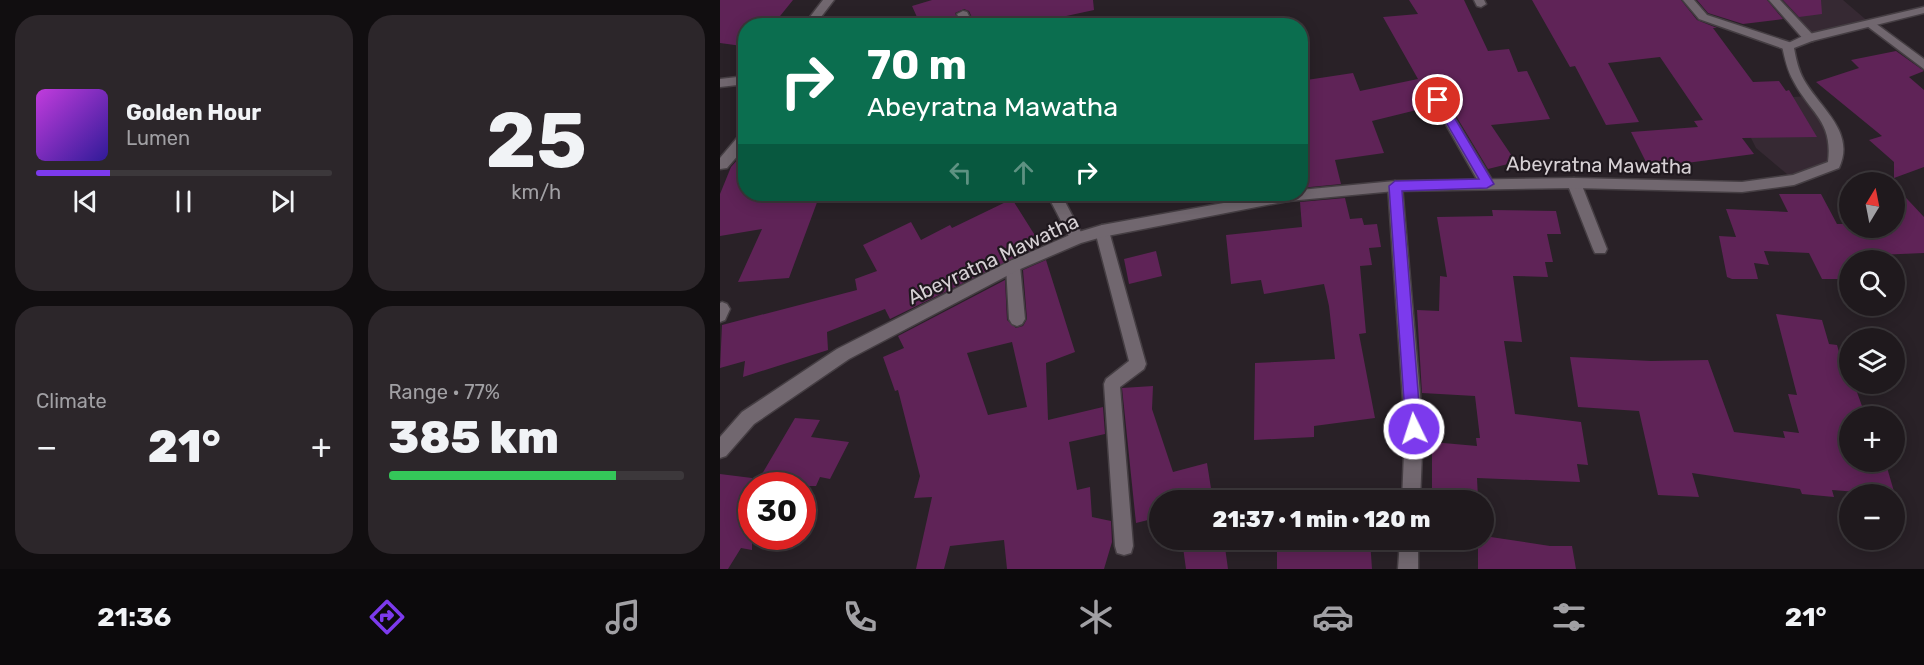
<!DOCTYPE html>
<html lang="en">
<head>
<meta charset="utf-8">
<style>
  body { margin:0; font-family:Rubik,sans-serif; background:#2c262a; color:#f1f3f6; height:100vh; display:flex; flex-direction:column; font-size:22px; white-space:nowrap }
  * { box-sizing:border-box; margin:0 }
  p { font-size:20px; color:#a1a0a4 }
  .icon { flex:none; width:33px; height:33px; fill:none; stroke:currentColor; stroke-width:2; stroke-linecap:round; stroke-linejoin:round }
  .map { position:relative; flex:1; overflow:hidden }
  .drawer { display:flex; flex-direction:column; gap:15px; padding:15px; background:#110e10; width:720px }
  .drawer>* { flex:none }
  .hud { position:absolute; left:18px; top:18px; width:570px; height:183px; border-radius:24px; box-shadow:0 3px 15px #0003,0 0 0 2px #3c383b; background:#0b6e4f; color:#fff; overflow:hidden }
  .needle { width:39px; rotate:10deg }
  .controls { position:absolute; left:1119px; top:172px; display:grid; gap:12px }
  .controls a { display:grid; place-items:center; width:66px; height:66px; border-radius:50%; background:#1f191d; box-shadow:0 3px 15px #0003,0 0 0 2px #3c383b; font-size:30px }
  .speed { position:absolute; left:18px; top:472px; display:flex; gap:12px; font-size:30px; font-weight:700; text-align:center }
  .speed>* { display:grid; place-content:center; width:78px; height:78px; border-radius:50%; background:#1f191d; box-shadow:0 3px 15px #0003,0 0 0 2px #3c383b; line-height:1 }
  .speed .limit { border:9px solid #d22; background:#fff; color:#111 }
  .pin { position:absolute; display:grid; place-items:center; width:51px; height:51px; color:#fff; margin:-26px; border:3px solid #fff; border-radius:50%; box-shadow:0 2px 6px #0007 }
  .me { position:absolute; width:66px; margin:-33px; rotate:356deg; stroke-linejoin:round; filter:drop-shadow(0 0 4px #0008) }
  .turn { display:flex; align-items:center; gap:21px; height:126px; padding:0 30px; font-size:27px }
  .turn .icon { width:78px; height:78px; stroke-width:2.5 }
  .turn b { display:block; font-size:42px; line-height:51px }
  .lanes { display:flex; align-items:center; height:57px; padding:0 30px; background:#0003; justify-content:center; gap:30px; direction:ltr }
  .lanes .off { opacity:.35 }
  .big { font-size:45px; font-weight:800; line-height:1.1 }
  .drawer .card { flex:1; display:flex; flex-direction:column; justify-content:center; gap:9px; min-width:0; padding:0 21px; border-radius:24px; background:#2c262a }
  .drawer .dial { align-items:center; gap:0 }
  .dial b { font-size:78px; line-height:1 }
  .song { display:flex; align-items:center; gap:18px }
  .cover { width:72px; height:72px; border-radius:9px; background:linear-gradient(135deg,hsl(290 70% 55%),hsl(250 70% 35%)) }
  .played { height:6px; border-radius:3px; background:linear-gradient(90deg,#7c3aed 25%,#3c383b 25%) }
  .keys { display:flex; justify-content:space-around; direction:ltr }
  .heat { display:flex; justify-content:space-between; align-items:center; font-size:33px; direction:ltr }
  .charge { height:9px; border-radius:4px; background:linear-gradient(90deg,#34c759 77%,#3c383b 0) }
  .drawer .tiles { flex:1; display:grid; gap:15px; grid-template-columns:repeat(2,1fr) }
  .trip { position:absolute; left:429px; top:490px; width:345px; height:60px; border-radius:30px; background:#1f191d; box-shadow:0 3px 15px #0003,0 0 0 2px #3c383b; font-weight:800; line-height:60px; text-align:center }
  .tabs { display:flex; height:96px; justify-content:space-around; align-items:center; background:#0c0a0c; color:#a1a0a4 }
  .tabs .icon { width:42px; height:42px }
  .tabs .active { color:#7c3aed }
  .tabs b { font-size:27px; color:#f1f3f6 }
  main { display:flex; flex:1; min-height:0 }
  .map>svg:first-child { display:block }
</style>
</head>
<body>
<main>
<section class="drawer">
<div class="tiles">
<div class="card">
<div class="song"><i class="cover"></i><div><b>Golden Hour</b><p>Lumen</p></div></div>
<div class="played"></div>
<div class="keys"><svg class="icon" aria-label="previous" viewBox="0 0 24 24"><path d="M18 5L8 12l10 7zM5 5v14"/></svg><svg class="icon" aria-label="pause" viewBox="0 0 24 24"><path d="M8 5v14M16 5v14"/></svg><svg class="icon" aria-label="next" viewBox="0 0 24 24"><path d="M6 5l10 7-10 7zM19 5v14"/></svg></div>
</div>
<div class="card dial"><b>25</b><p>km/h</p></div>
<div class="card"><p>Climate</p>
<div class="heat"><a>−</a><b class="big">21°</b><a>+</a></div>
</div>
<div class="card"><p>Range · 77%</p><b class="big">385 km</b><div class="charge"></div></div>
</div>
</section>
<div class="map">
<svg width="1204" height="569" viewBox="0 0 1204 569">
  <rect width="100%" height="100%" fill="#292127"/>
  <path fill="#362933" d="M1054 0H1123L1151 24 1089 38Z
    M1091 96 1116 130 1114 165 1074 180 1036 148 1012 100Z"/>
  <path fill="#5f2357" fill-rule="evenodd" d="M0 0H73L52 26H26V43L22 46 0 43Z
    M212 0H373L374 10 300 26H256L249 11 244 9 235 13 240 26H201L192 6Z
    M689 0H744L768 51 789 49 798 72 807 71 830 119 771 125 796 162 768 169 724 96 717 94 710 99 713 106 652 121 664 153 615 160 621 184 580 188V81L633 73 640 91 698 79 663 17 698 14Z
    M812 0H961L977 20 997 28H993L1033 82 1059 81 1066 91 1069 90 1097 137 1022 138 1034 154 929 168 911 132 978 127 974 121 983 120 940 57 888 63 919 122 886 125 855 66 850 67Z
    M977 0H1047L1063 19 1023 24 988 13Z
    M1063 0H1101L1102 14 1079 17Z
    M1176 51 1204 71 1189 77 1204 90V167L1174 178V162L1149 140 1162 136 1096 82 1139 68 1131 60Z
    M26 150V194H49L46 203 99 197 69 278 18 282 42 229 0 236V194L11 167Z
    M1174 185 1204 217V253L1134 256 1137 261H1130V279H1102L1089 253 1044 251 1049 265 1034 263 1038 279H1012L1007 277 999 236 1016 237 1006 209 1068 212 1059 194H1101L1117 224H1130V228H1174Z
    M625 198 630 219 642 218 644 225 657 224 661 247 649 248 652 265 640 266 646 333 639 334 655 418 594 426V437L534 440 535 363 615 359 609 306 604 284 544 294 541 280 511 284 506 235 582 227 580 202Z
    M292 199 321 245 170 319 165 309 107 332 108 350 23 377 25 361 0 368 2 325 137 290 135 279 157 271 143 245 191 222 201 240 230 225 232 228Z
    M772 210 836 211 841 234H827L833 262H825L828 277 793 276 802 342 784 341 795 414 861 422 868 465 857 464 860 482 757 478 758 498 712 494V442L757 446 756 438H760L755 396 702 393 697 310 719 311 720 276 727 277 717 217 773 216Z
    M436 251 442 276 409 284 404 259Z
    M326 260 355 352 326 363 328 420 383 407 385 434 349 442 357 490 370 487 372 517 391 521 392 542 384 569H287L284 540 230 546 224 569H196L212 497 194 498 200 476 178 390 175 391 163 357 184 348 178 336 285 280 287 320 296 328 303 326 307 319 303 270ZM292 342 307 407 268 415 247 353Z
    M1056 314 1102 320 1109 344 1117 345 1124 369 1129 370 1130 384H1134L1146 417H1130V462L1166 464 1175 495 1112 490 1114 497 1082 494 1080 489 972 473 979 497 938 495 919 411 858 407 850 357 931 361 988 360 1014 432 1065 438 1063 431 1079 433 1068 394 1077 395Z
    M433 386 432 409 453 472 487 463 493 501H440V517L416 523 402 388Z
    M75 418 100 420 91 437 129 442 110 479 100 477 96 486H35Z
    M0 474 32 478V550L21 548 8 569H0Z
    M764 536 830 546H852L856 569H758V540H764Z
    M462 540H504L508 569H466Z
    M619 540H650L652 569H557V551L619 548Z"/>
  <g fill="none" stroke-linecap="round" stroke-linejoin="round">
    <g stroke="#453e43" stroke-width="3">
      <path id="minor" d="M103 0H114L94 26H83Z
        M754 0H764L766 4 761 7 757 6Z
        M963 0H974L987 15 1072 43 1074 46 1068 50 1064 49 979 19Z
        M1049 0H1060L1093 35V41H1085Z
        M243 11 247 12 254 26H243L237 14Z
        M1151 20 1204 59V69L1147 26 1145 24Z
        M26 76V84L0 87V79Z
        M718 96 722 97 772 180 774 184 772 188H762L712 100Z
        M26 128V146L7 168 0 169V158L17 138 21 129Z
        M854 178 861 183 887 249 885 253H875L873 249 847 183Z
        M675 181 682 186 703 429 700 501H682L685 429 668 186Z
        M327 194H341L364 238 362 242H352Z
        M382 225 389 231 426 364 424 369 400 387 413 546 411 553 404 555 397 553 395 546 384 384 386 379 409 361 375 231Z
        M293 260 298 262 300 266 305 319 302 324 297 326 292 324 289 319 286 266 288 262Z
        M2 302 7 304 10 309 5 320 0 322V303Z
        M680 540H698V569H678Z"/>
    </g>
    <g stroke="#453e43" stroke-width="3">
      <path id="tertiary" d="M1204 7V13L1092 41 1074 48C1076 59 1078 69 1084 80 1100 108 1136 132 1119 168L1074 185 1022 192 854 188 675 191 568 201 382 237 361 243 298 270 129 359 34 424 6 456 0 458V437L22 412 117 349 288 262 352 234 382 225 553 194H580V190L675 181 854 178 1022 182 1073 175 1108 162C1113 121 1091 114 1074 82 1067 70 1065 59 1062 46L1085 35Z"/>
    </g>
    <use href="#minor" fill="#71676f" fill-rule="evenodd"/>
    <use href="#tertiary" fill="#71676f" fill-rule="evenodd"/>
  </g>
  <path fill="#7c3aed" stroke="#51269a" stroke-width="1.5" d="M718 96 722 97 774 184 767 188 682 191 701 429 699 434 694 437 688 434 686 429 669 186 675 181 759 179 713 100Z"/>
  <g text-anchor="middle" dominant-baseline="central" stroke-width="4.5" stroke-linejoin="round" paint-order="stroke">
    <g font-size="20" fill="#d7d1d5" stroke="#1f181e">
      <text transform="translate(879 165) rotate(1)">Abeyratna Mawatha</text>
      <text transform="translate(273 259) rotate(-25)">Abeyratna Mawatha</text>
    </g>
  </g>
</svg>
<div class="controls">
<a><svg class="needle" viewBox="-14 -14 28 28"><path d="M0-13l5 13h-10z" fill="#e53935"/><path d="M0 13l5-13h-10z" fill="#a1a0a4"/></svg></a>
<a><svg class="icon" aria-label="search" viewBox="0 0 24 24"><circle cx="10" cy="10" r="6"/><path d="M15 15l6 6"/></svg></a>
<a><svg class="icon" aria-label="layers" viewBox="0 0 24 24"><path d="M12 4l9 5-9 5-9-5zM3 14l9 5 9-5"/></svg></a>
<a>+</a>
<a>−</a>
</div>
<div class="speed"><div class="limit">30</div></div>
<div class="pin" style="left:718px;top:100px;background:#d93025"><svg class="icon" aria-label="arrive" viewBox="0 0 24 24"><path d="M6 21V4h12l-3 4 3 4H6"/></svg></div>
<svg class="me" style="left:694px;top:429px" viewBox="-20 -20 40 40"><circle r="17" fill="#7c3aed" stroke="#fff" stroke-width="3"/><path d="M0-11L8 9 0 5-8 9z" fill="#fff"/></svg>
<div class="trip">21:37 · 1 min · 120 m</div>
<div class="hud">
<div class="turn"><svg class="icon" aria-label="right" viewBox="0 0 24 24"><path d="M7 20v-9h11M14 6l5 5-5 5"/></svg><div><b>70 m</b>Abeyratna Mawatha</div></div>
<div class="lanes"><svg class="icon off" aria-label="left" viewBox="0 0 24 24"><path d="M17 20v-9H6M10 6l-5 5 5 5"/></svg><svg class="icon off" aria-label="ahead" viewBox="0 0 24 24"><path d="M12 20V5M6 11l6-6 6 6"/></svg><svg class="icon" aria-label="right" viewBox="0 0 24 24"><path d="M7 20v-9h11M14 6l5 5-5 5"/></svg></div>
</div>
</div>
</main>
<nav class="tabs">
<b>21:36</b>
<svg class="icon active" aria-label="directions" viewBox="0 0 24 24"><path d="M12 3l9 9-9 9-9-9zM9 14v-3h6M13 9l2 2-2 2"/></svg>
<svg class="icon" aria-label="music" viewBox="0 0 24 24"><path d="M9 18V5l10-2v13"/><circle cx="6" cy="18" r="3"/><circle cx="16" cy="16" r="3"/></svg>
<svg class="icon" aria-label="phone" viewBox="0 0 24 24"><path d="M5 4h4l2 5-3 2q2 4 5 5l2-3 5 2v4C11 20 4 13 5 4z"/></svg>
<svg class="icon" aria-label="climate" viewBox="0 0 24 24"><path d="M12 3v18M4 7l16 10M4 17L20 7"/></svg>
<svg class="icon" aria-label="car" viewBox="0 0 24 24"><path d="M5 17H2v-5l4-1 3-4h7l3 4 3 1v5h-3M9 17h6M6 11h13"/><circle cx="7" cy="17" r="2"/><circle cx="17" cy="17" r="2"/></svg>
<svg class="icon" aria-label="filters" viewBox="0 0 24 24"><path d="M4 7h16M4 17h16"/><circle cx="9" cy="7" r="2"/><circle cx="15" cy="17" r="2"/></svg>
<b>21°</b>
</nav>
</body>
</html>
